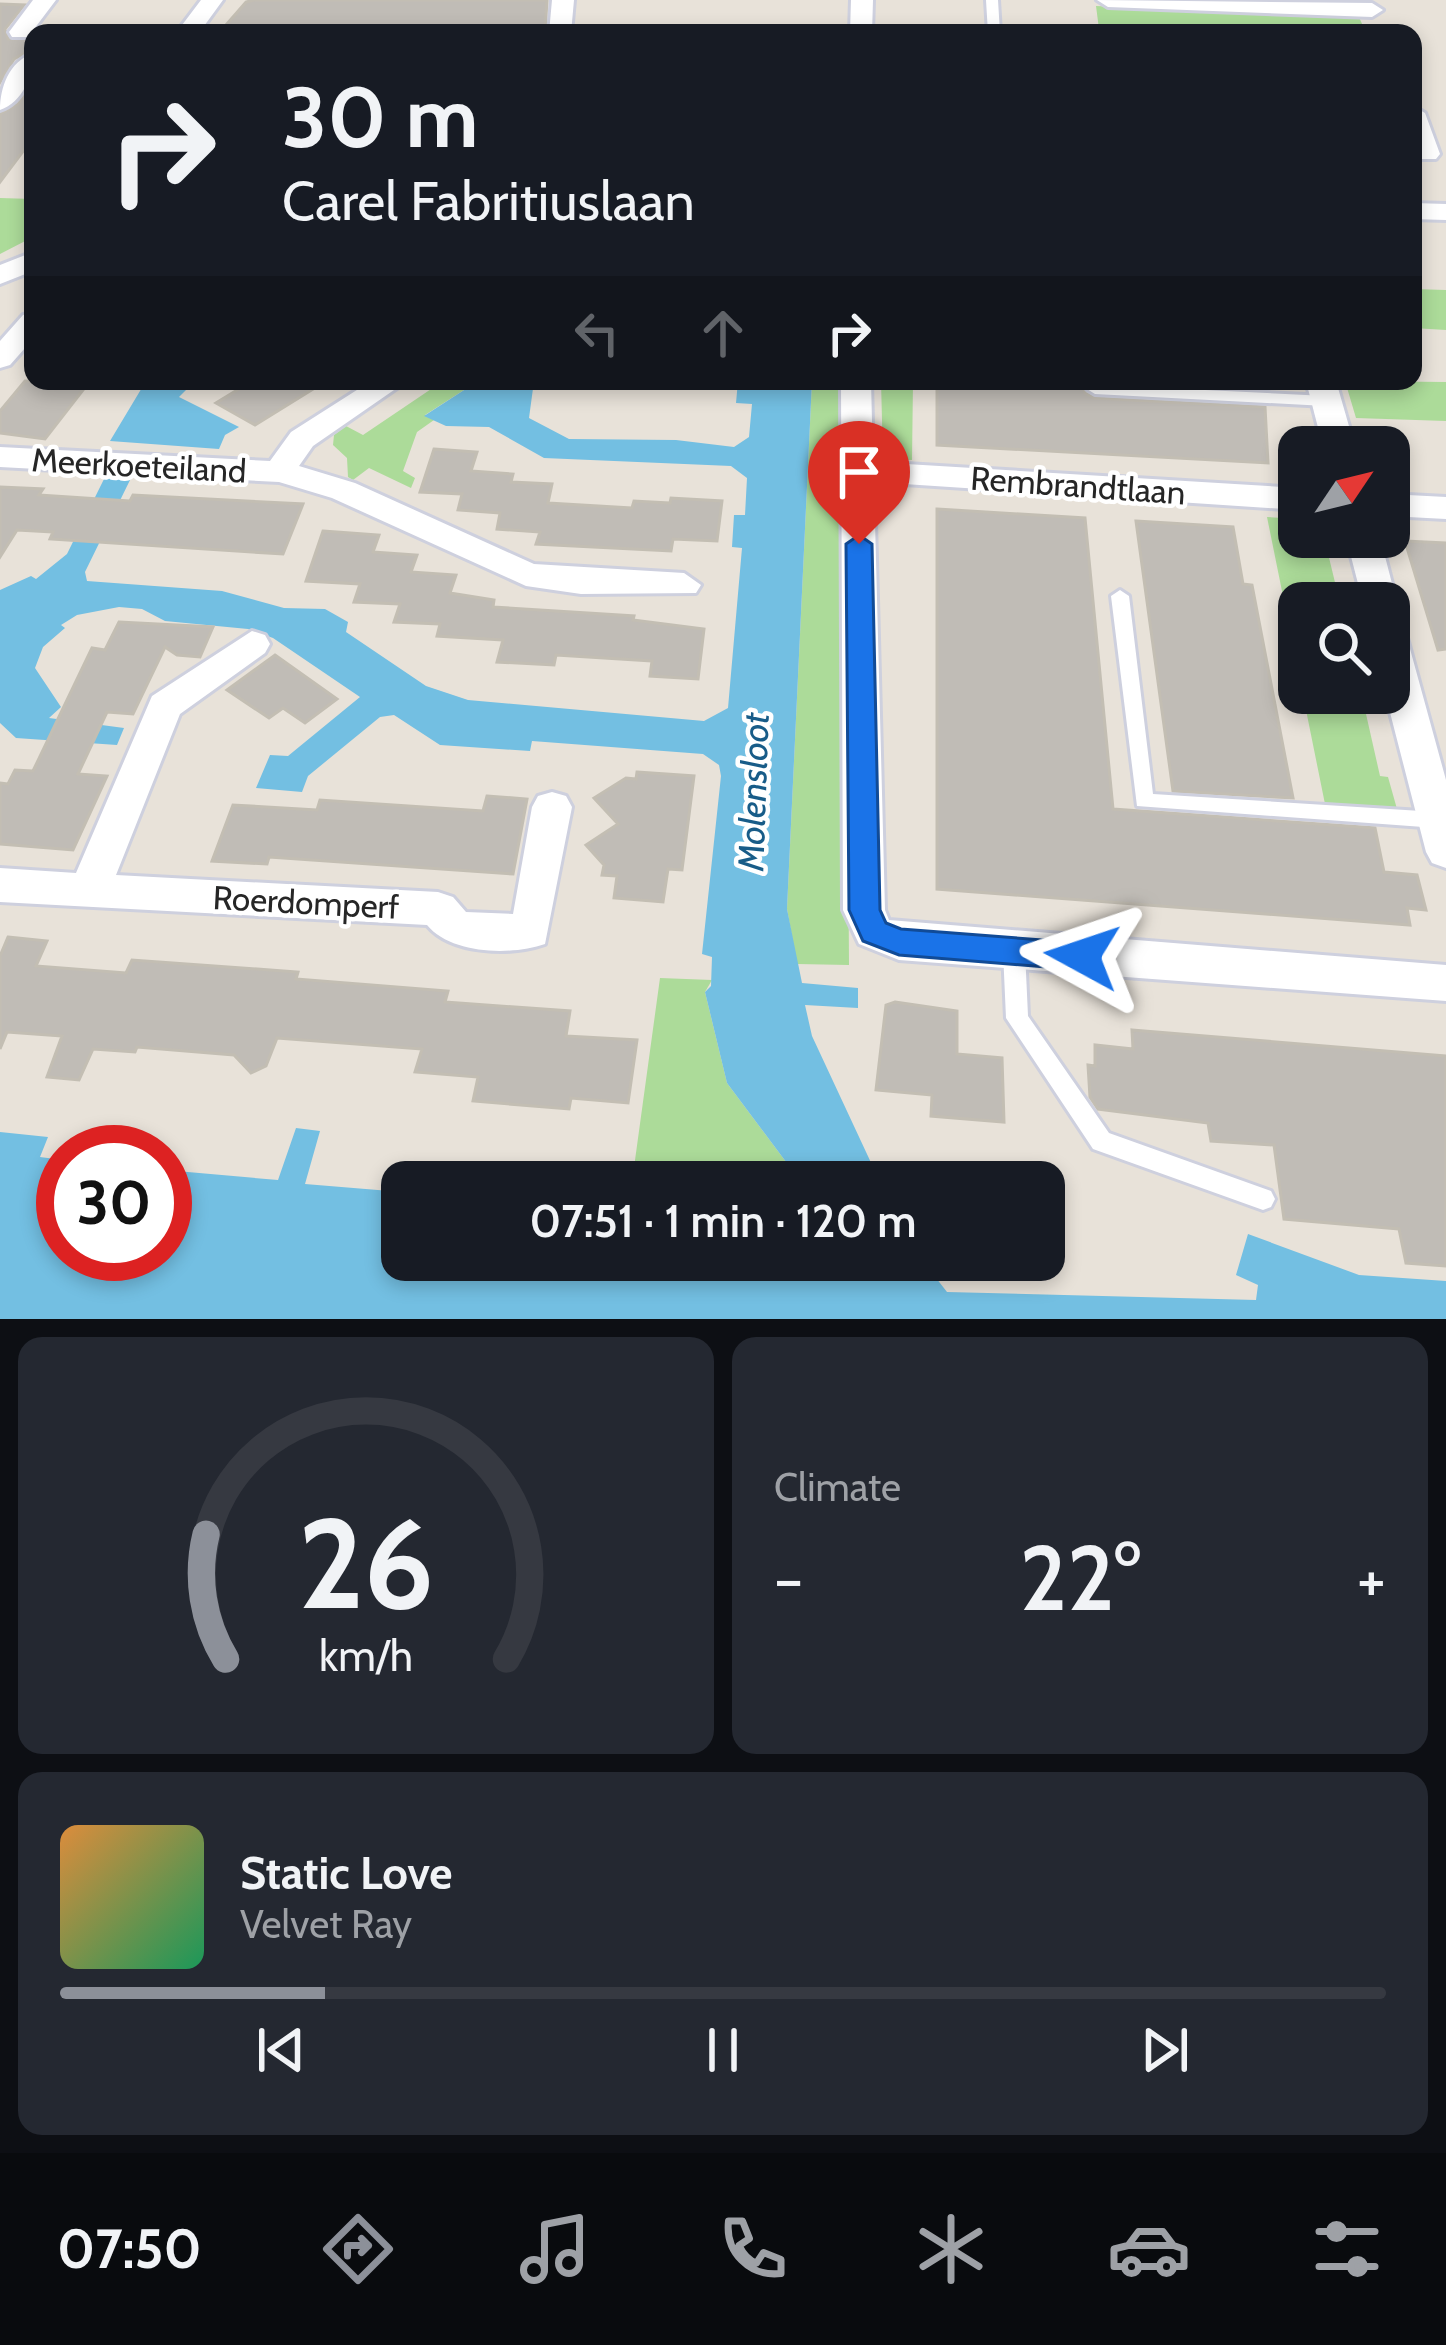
<!DOCTYPE html>
<html lang="en">
<head>
<meta charset="utf-8">
<style>
  body { margin:0; font-family:Cabin,sans-serif; background:#242831; color:#f1f3f6; height:100vh; display:flex; flex-direction:column; font-size:45px; white-space:nowrap }
  * { box-sizing:border-box; margin:0 }
  p { font-size:39px; color:#9ea1a6 }
  .icon { flex:none; width:66px; height:66px; fill:none; stroke:currentColor; stroke-width:2; stroke-linecap:round; stroke-linejoin:round }
  .map { position:relative; height:1319px; overflow:hidden }
  .details { display:flex; flex-direction:column; gap:18px; padding:18px; background:#0d0f14; flex:1 }
  .details>* { flex:none }
  .guide { position:absolute; left:24px; top:24px; width:1398px; height:366px; border-radius:24px; box-shadow:0 6px 18px #0003; background:#171b24; color:#f1f3f6; overflow:hidden }
  .needle { width:78px; rotate:55deg }
  .controls { position:absolute; left:1278px; top:426px; display:grid; gap:24px }
  .controls a { display:grid; place-items:center; width:132px; height:132px; border-radius:24px; background:#171b24; box-shadow:0 6px 18px #0003; font-size:60px }
  .speed { position:absolute; left:36px; top:1125px; display:flex; gap:24px; font-size:60px; font-weight:700; text-align:center }
  .speed>* { display:grid; place-content:center; width:156px; height:156px; border-radius:50%; background:#171b24; box-shadow:0 6px 18px #0003; line-height:1 }
  .speed .limit { border:18px solid #d22; background:#fff; color:#111 }
  .pin { position:absolute; display:grid; place-items:center; width:102px; height:102px; color:#fff; margin:-123px -51px; border-radius:50% 50% 50% 0; rotate:-45deg; box-shadow:0 0 12px #0007 }
  .pin .icon { rotate:45deg }
  .me { position:absolute; width:132px; margin:-66px; rotate:275deg; stroke-linejoin:round; filter:drop-shadow(0 0 9px #0008) }
  .turn { display:flex; align-items:center; gap:42px; height:252px; padding:0 60px; font-size:54px }
  .turn .icon { width:156px; height:156px; stroke-width:2.5 }
  .turn b { display:block; font-size:84px; line-height:102px }
  .lanes { display:flex; align-items:center; height:114px; padding:0 60px; background:#0003; justify-content:center; gap:60px; direction:ltr }
  .lanes .off { opacity:.35 }
  .big { font-size:90px; font-weight:600; line-height:1.1 }
  .details .tile { flex:1; display:flex; flex-direction:column; justify-content:center; gap:18px; min-width:0; padding:0 42px; border-radius:24px; background:#242831 }
  .details .dial { align-items:center; gap:0 }
  .dial svg { height:312px; overflow:visible; fill:none; stroke:#363941; stroke-width:7; stroke-linecap:round; text-anchor:middle }
  .dial text { fill:#f1f3f6; stroke:none }
  .song { display:flex; align-items:center; gap:36px }
  .cover { width:144px; height:144px; border-radius:18px; background:linear-gradient(135deg,hsl(30 70% 55%),hsl(150 70% 35%)) }
  .played { height:12px; border-radius:6px; background:linear-gradient(90deg,#8c9099 20%,#363941 20%) }
  .keys { display:flex; justify-content:space-around; direction:ltr }
  .heat { display:flex; justify-content:space-between; align-items:center; font-size:66px; direction:ltr }
  .details .tiles { flex:1; display:grid; gap:18px; grid-template-columns:1fr 1fr }
  .tile:last-child { grid-column:span 2 }
  .trip { position:absolute; left:381px; top:1161px; width:684px; height:120px; border-radius:24px; background:#171b24; box-shadow:0 6px 18px #0003; font-weight:600; line-height:120px; text-align:center }
  .tab-bar { display:flex; height:192px; justify-content:space-around; align-items:center; background:#090b0e; color:#9ea1a6 }
  .tab-bar .icon { width:84px; height:84px }
  .tab-bar .active { color:#8c9099 }
  .tab-bar b { font-size:54px; color:#f1f3f6 }
  .map>svg:first-child { display:block }
</style>
</head>
<body>
<div class="map">
<svg width="1446" height="1319" viewBox="0 0 1446 1319">
  <rect width="100%" height="100%" fill="#e8e2d9"/>
  <path fill="#acdb99" d="M1096 6 1359 17 1366 33 1099 29Z
    M0 198 33 199V237L0 254Z
    M1413 289 1446 290V330L1413 328Z
    M443 381H478L425 415 434 420 417 432 403 471 415 478 411 488 369 468 353 480 348 477 347 458 333 445 334 435 346 426 363 435Z
    M812 381H845L849 965 797 964 787 909Z
    M881 381 913 382 912 460 883 459Z
    M1345 381 1446 382V421L1356 418Z
    M1267 517 1299 519V537H1324L1340 603 1284 601Z
    M1306 710 1366 714 1380 776 1388 777 1397 809 1325 804Z
    M660 978 712 980 705 992 727 1083 801 1182H632Z"/>
  <path fill="#73bfe2" d="M146 381H195L179 397 239 427 225 435 219 449 110 441Z
    M478 381H534L529 418 569 439 676 440 734 447 749 437 752 404 736 403 738 381H812L787 909 802 983 858 988V1008L805 1005 812 1036 880 1182H801L727 1083 705 992 711 986 712 957 702 954 721 776 719 765 703 754 532 741 530 751 440 745 394 715 380 717 308 776 302 792 256 788 270 755 288 756 360 697 273 638 248 629 165 621 142 609 119 607 77 615 61 625 65 628 43 647 35 668 61 707 49 718 124 728 117 745 16 738 0 723V590L31 576 36 579 67 554 105 477 131 478 85 572 87 581 222 591 284 608 325 609 348 622 346 632 426 686 468 700 704 721 728 708 742 548 732 547 734 515H745L747 478 731 466 544 458 489 427 446 426 424 416Z
    M296 1128 320 1131 305 1184 402 1192V1260H922L947 1292 1256 1300 1258 1285 1236 1275 1248 1234 1359 1275 1446 1281V1319H0V1132L48 1137 40 1157 63 1160V1254H165V1170L278 1180Z"/>
  <path fill="#c0bcb6" stroke="#c3beb3" stroke-width="3" d="M254 0H547L545 32 219 33 246 2Z
    M0 4 24 5 5 29 8 39 33 38V49L14 59 0 82Z
    M33 80V138L0 182V114L18 104Z
    M25 381H90L45 439 0 433V411Z
    M252 381H326L255 425 216 403Z
    M937 381H1082L1085 393 1095 398 1265 407 1268 463 937 445Z
    M434 449 477 452 471 471 513 474 511 482 552 484 548 503 632 508 634 501 670 503 671 498 722 501 717 541 673 539 671 551 536 544 540 532 497 529 500 513 458 510 462 494 420 492Z
    M0 487 43 489 39 495 130 501 133 495 303 504 283 554 50 539 53 532 17 530 0 557Z
    M937 509 1085 518 1113 809 1375 828 1384 872 1417 875 1426 910 1407 908 1410 925 937 889Z
    M1136 521 1233 527 1243 584 1252 585 1293 798 1173 791Z
    M323 531 379 535 373 552 417 555 411 572 456 575 450 593 494 600 493 607 634 616 633 620 704 629 698 679 650 676 652 661 556 655 554 665 497 662 503 640 437 636 440 624 394 622 400 604 354 602 360 584 306 581Z
    M1405 541 1446 543V649L1438 650Z
    M119 622 213 627 200 657 177 655 165 647 133 714 107 712 78 774 107 776 73 850 0 844V783L8 784 15 770 33 771 92 648 105 650Z
    M275 655 337 699 305 723 283 708 269 718 227 690Z
    M637 772 694 776 682 870 668 869 663 902 614 898 617 876 602 875 604 865 586 845 618 824 594 798 626 778 636 779Z
    M487 796 527 799 513 874 269 857 267 864 212 861 233 805 317 810 320 800 483 811Z
    M8 937 47 941 36 966 126 973 132 960 298 972 296 979 448 991 445 1002 570 1011 566 1036 637 1040 628 1103 571 1098 569 1109 473 1101 478 1077 415 1072 422 1049 277 1038 266 1066 251 1073 234 1055 137 1047 135 1052 93 1049 79 1080 47 1077 62 1036 7 1032 0 1049V956Z
    M895 1002 957 1011V1054L1002 1058 1004 1122 931 1116 932 1095 876 1090 886 1005Z
    M1132 1030 1446 1056V1266L1406 1263 1399 1229 1284 1219 1274 1145 1211 1141 1208 1123 1098 1109 1090 1097 1088 1065 1095 1066V1045L1133 1049Z"/>
  <g fill="none" stroke-linecap="round" stroke-linejoin="round">
    <g stroke="#ced0de" stroke-width="6">
      <path id="lane" d="M986 0H998L1000 33H988Z
        M1086 381H1102V385L1326 396 1334 401 1326 406 1095 394 1087 389Z
        M1120 590 1129 596 1153 794 1437 812 1444 815V825L1437 828 1137 806 1111 596Z
        M1014 942 1021 945 1025 951 1028 1016 1109 1133 1271 1191 1275 1199 1271 1207 1263 1210 1093 1149 1006 1018 1003 951 1007 945Z"/>
    </g>
    <g stroke="#ced0de" stroke-width="6">
      <path id="street" d="M33 0H56L28 37H12L9 32Z
        M201 0H223L199 33H176Z
        M552 0H574L571 33H549Z
        M851 0H873L872 33H850Z
        M1097 0 1372 3 1383 10 1372 17 1108 7Z
        M33 53C33 76 23 102 0 110 0 87 9 62 33 53Z
        M1413 106 1425 113 1440 154 1436 159H1418L1414 154Z
        M1413 203 1446 204V220L1413 219Z
        M33 252V271L0 284V265Z
        M33 312V339L10 365 0 368V341L23 315Z
        M371 381H407L313 446 299 466 355 483 534 564 684 573 701 585 696 593 581 594 526 586 332 498 279 482 0 467V447L270 461 291 432Z
        M841 381H871L873 462 1299 488V510L874 482 885 910 889 920 1446 965V1001L899 960 859 944 843 910Z
        M1306 381H1336L1355 447H1323Z
        M1389 494 1446 497V519L1389 516Z
        M1346 537H1380L1397 603 1392 612 1389 603H1363Z
        M1389 625 1402 629 1407 638 1446 780V868L1432 863 1426 852 1385 693Z
        M252 631 265 635 270 644 265 653 180 714 116 875 438 892 453 897 466 912 513 914 532 807 538 796 552 792 566 796 572 807 545 944C510 956 451 954 427 925L0 902V868L76 873 152 696Z"/>
    </g>
    <use href="#lane" fill="#fff" fill-rule="evenodd"/>
    <use href="#street" fill="#fff" fill-rule="evenodd"/>
  </g>
  <path fill="#1a73e8" stroke="#114b97" stroke-width="3" d="M859 535 872 544 880 910 886 923 901 929 1082 943 1093 947 1098 956 1093 966 1082 970 899 955 863 941 849 910 846 544Z"/>
  <g text-anchor="middle" dominant-baseline="central" stroke-width="9" stroke-linejoin="round" paint-order="stroke">
    <g font-size="33" fill="#262626" stroke="#fff">
      <text transform="translate(139 465) rotate(3)">Meerkoeteiland</text>
      <text transform="translate(1078 485) rotate(4)">Rembrandtlaan</text>
      <text transform="translate(306 902) rotate(3)">Roerdomperf</text>
    </g>
    <g font-size="36" font-style="italic" fill="#185c88" stroke="#fff">
      <text transform="translate(753 792) rotate(-88)">Molensloot</text>
    </g>
  </g>
</svg>
<div class="controls">
<a><svg class="needle" viewBox="-14 -14 28 28"><path d="M0-13l5 13h-10z" fill="#e53935"/><path d="M0 13l5-13h-10z" fill="#9ea1a6"/></svg></a>
<a><svg class="icon" aria-label="search" viewBox="0 0 24 24"><circle cx="10" cy="10" r="6"/><path d="M15 15l6 6"/></svg></a>
</div>
<div class="speed"><div class="limit">30</div></div>
<div class="pin" style="left:859px;top:544px;background:#d93025"><svg class="icon" aria-label="arrive" viewBox="0 0 24 24"><path d="M6 21V4h12l-3 4 3 4H6"/></svg></div>
<svg class="me" style="left:1082px;top:956px" viewBox="-20 -20 40 40"><path d="M0-17L14 15 0 8-14 15z" fill="#1a73e8" stroke="#fff" stroke-width="4"/></svg>
<div class="trip">07:51 · 1 min · 120 m</div>
<div class="guide">
<div class="turn"><svg class="icon" aria-label="right" viewBox="0 0 24 24"><path d="M7 20v-9h11M14 6l5 5-5 5"/></svg><div><b>30 m</b>Carel Fabritiuslaan</div></div>
<div class="lanes"><svg class="icon off" aria-label="left" viewBox="0 0 24 24"><path d="M17 20v-9H6M10 6l-5 5 5 5"/></svg><svg class="icon off" aria-label="ahead" viewBox="0 0 24 24"><path d="M12 20V5M6 11l6-6 6 6"/></svg><svg class="icon" aria-label="right" viewBox="0 0 24 24"><path d="M7 20v-9h11M14 6l5 5-5 5"/></svg></div>
</div>
</div>
<section class="details">
<div class="tiles">
<div class="tile dial"><svg viewBox="0 0 100 80">
<path d="M14 69A42 42 0 1 1 86 69"/>
<path d="M14 69A42 42 0 0 1 9 37" stroke="#8c9099"/>
<text x="50" y="56" font-size="32" font-weight="700">26</text>
<text x="50" y="72" font-size="11">km/h</text>
</svg></div>
<div class="tile"><p>Climate</p>
<div class="heat"><a>−</a><b class="big">22°</b><a>+</a></div>
</div>
<div class="tile">
<div class="song"><i class="cover"></i><div><b>Static Love</b><p>Velvet Ray</p></div></div>
<div class="played"></div>
<div class="keys"><svg class="icon" aria-label="previous" viewBox="0 0 24 24"><path d="M18 5L8 12l10 7zM5 5v14"/></svg><svg class="icon" aria-label="pause" viewBox="0 0 24 24"><path d="M8 5v14M16 5v14"/></svg><svg class="icon" aria-label="next" viewBox="0 0 24 24"><path d="M6 5l10 7-10 7zM19 5v14"/></svg></div>
</div>
</div>
</section>
<nav class="tab-bar">
<b>07:50</b>
<svg class="icon active" aria-label="directions" viewBox="0 0 24 24"><path d="M12 3l9 9-9 9-9-9zM9 14v-3h6M13 9l2 2-2 2"/></svg>
<svg class="icon" aria-label="music" viewBox="0 0 24 24"><path d="M9 18V5l10-2v13"/><circle cx="6" cy="18" r="3"/><circle cx="16" cy="16" r="3"/></svg>
<svg class="icon" aria-label="phone" viewBox="0 0 24 24"><path d="M5 4h4l2 5-3 2q2 4 5 5l2-3 5 2v4C11 20 4 13 5 4z"/></svg>
<svg class="icon" aria-label="climate" viewBox="0 0 24 24"><path d="M12 3v18M4 7l16 10M4 17L20 7"/></svg>
<svg class="icon" aria-label="car" viewBox="0 0 24 24"><path d="M5 17H2v-5l4-1 3-4h7l3 4 3 1v5h-3M9 17h6M6 11h13"/><circle cx="7" cy="17" r="2"/><circle cx="17" cy="17" r="2"/></svg>
<svg class="icon" aria-label="filters" viewBox="0 0 24 24"><path d="M4 7h16M4 17h16"/><circle cx="9" cy="7" r="2"/><circle cx="15" cy="17" r="2"/></svg>
</nav>
</body>
</html>
